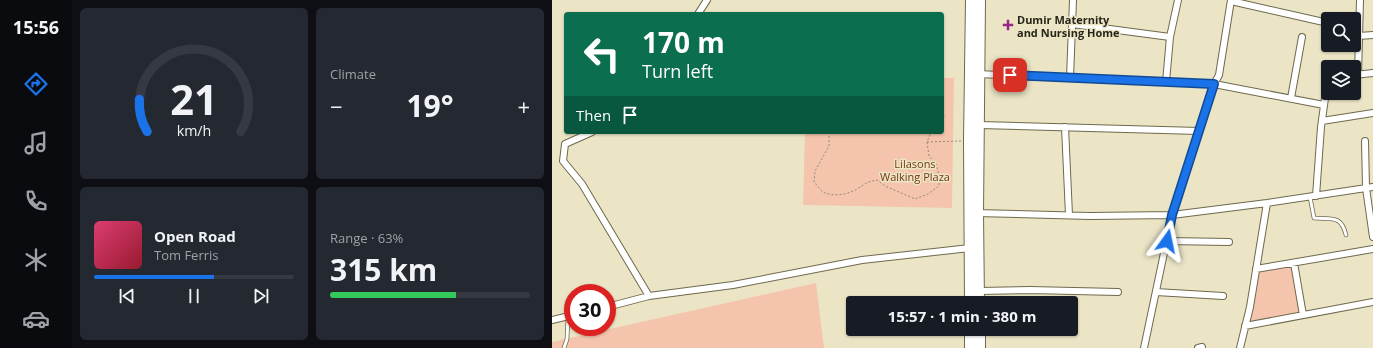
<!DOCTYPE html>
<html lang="en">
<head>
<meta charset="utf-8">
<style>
  body { margin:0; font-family:"Open Sans",sans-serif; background:#242831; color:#f1f3f6; height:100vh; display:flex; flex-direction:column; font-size:15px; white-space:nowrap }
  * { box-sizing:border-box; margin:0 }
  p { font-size:13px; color:#9ea1a6 }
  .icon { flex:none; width:22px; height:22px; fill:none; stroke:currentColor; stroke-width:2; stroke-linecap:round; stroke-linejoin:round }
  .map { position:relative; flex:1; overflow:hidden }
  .panel { display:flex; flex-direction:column; gap:8px; padding:8px; background:#0d0f14; width:480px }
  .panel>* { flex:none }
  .hud { position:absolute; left:12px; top:12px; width:380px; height:122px; border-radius:4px; box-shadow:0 1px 3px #0004; background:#0b6e4f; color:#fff; overflow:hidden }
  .controls { position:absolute; left:769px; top:12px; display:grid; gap:8px }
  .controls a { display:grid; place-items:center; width:40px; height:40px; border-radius:4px; background:#171b24; box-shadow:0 1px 3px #0004; font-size:20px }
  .speed { position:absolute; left:12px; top:284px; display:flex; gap:8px; font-size:20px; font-weight:700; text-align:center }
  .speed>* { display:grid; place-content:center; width:52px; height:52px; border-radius:50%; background:#171b24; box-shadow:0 1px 3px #0004; line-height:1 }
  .speed .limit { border:6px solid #d22; background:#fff; color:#111 }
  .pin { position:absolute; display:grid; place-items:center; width:34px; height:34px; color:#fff; margin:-17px; border-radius:8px; box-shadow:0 2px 6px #0006 }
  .me { position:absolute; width:44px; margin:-22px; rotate:12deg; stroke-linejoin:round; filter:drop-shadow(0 0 3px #0008) }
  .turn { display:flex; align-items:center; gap:14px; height:84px; padding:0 12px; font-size:18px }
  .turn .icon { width:52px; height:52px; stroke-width:2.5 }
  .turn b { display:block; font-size:28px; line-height:34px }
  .then { display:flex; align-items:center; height:38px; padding:0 12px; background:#0003; gap:8px; font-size:15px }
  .big { font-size:30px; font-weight:700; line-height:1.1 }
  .panel .widget { flex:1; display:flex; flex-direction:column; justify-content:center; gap:6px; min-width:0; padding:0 14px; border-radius:6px; background:#242831 }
  .panel .dial { align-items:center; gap:0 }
  .dial svg { height:104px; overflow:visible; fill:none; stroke:#363941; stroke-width:7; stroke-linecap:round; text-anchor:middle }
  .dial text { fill:#f1f3f6; stroke:none }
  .song { display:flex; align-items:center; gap:12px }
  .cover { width:48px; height:48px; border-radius:6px; background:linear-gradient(135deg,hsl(340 70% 55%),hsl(350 70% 35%)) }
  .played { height:4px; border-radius:2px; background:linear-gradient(90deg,#1a73e8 60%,#363941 60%) }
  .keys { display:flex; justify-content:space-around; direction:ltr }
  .heat { display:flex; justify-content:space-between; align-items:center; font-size:22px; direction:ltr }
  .charge { height:6px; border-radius:3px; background:linear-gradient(90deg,#34c759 63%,#363941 0) }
  .panel .tiles { flex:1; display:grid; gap:8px; grid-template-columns:repeat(2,1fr) }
  .trip { position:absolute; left:294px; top:296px; width:232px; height:40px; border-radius:4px; background:#171b24; box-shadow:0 1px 3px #0004; font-weight:700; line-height:40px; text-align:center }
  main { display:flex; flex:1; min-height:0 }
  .tab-bar { display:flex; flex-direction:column; width:72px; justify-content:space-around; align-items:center; background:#090b0e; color:#9ea1a6 }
  .tab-bar .icon { width:28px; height:28px }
  .tab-bar .selected { color:#1a73e8 }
  .tab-bar b { font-size:18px; color:#f1f3f6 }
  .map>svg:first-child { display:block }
</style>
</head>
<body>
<main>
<nav class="tab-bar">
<b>15:56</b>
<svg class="icon selected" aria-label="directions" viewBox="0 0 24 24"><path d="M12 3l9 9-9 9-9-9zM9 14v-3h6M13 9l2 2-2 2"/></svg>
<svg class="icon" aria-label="music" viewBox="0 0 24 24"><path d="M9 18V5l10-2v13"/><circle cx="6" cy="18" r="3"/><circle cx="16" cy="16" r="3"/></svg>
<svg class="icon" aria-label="phone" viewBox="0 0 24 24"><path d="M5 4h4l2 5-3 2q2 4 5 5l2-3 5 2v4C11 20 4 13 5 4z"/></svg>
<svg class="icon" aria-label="climate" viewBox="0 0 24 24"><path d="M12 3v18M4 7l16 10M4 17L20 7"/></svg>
<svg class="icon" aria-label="car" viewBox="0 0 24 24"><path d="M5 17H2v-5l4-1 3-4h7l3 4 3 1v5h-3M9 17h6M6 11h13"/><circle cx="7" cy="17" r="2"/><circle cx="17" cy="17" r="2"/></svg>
</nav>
<section class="panel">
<div class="tiles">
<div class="widget dial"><svg viewBox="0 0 100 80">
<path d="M14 69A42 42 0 1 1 86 69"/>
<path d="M14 69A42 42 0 0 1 8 44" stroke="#1a73e8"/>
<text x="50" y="56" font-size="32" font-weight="700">21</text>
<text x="50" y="72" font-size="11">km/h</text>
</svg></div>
<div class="widget"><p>Climate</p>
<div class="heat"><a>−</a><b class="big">19°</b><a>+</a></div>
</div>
<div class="widget">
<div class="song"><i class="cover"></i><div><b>Open Road</b><p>Tom Ferris</p></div></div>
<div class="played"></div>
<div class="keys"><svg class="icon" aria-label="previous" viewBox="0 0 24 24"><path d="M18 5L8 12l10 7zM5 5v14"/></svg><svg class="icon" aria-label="pause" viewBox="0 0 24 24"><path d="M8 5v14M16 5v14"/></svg><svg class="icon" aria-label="next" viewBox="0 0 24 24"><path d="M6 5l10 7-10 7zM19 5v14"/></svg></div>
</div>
<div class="widget"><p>Range · 63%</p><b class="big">315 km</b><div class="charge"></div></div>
</div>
</section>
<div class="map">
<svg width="821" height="348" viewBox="0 0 821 348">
  <rect width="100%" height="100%" fill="#ebe5c6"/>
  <path fill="#f4c5ac" d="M390 78H402L400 208 251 205 253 132H390Z
    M739 266 748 314 698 322 707 271Z
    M264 283 272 348H0V342Z"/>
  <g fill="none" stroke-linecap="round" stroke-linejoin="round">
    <g stroke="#6e694d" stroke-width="4.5">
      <path id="service" d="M758 197 762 218C779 220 789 214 794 235
        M12 348 15 339 16 316"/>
    </g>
    <g stroke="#6e694d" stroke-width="8">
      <path id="minor" d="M679 1 776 23
        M146 14 155 0
        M520 24 618 37
        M807 36 821 35
        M425 74 662 84 772 105
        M802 75 821 73
        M806 75 808 0
        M518 78 521 0
        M614 82 618 37 626 0
        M739 98 750 37
        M770 121 821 113
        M427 125 647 131
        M513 127 517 215
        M40 132 13 144 11 161 30 184 97 296
        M813 141 814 188 821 237
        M764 196 769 127 775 84 776 83
        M423 213 538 216 620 215 715 203 821 187
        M615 241 677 242
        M742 263 751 315
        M704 269 821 249
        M427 291 478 290 566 292
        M604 292 671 296
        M55 307 97 296 181 285 310 260 418 248
        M0 320 21 315
        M693 326 821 302
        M592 348 620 215 662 84 667 75 679 0
        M646 348 650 347
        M688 348 698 307 715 203"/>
    </g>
    <g stroke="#6e694d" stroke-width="12">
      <path id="primary" d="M418 303 417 141 419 0
        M427 303 426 213 428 0
        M418 329V348
        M428 329V348"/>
    </g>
    <path stroke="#908c76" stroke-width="1" stroke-dasharray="2 2" stroke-linecap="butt" d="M390 107 392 117 390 119
      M277 132V146L263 171 262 182C265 185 268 190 271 192 281 197 295 195 305 189 313 184 314 182 325 180L333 186 363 199 376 194 387 186V175L384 164 377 156 375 142 379 132
      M375 142 409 141"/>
    <use href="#service" stroke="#fff" stroke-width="3"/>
    <use href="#minor" stroke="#fff" stroke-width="6"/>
    <use href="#primary" stroke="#fff" stroke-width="10"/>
  </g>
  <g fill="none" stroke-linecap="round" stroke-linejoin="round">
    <g stroke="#114b97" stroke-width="10">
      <path id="route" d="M458 75 662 84 620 215 615 241"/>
    </g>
    <use href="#route" stroke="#1a73e8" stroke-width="7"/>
  </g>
  <path fill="#982786" stroke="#ebe5c6" stroke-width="1.5" d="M454 19h4v4h4v4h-4v4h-4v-4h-4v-4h4z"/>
  <g text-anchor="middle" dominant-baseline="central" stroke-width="3" stroke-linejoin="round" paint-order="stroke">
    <g font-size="11" font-weight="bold" fill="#272519" stroke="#ebe5c6" text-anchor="start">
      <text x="465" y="19">Dumir Maternity<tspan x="465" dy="13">and Nursing Home</tspan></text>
    </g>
    <g font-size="11" fill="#743812" stroke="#ebe5c6">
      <text x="363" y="163">Lilasons<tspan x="363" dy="13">Walking Plaza</tspan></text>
    </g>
  </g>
</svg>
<div class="controls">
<a><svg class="icon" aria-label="search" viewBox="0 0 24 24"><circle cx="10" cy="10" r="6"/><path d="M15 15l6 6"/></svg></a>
<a><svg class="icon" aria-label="layers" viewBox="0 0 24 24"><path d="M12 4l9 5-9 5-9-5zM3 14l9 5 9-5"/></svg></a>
</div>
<div class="speed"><div class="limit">30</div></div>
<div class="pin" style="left:458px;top:75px;background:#d93025"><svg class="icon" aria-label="arrive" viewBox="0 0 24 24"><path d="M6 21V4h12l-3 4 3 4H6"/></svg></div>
<svg class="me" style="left:615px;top:241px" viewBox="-20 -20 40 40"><path d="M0-17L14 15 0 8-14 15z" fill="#1a73e8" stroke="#fff" stroke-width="4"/></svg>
<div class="trip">15:57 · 1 min · 380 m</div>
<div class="hud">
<div class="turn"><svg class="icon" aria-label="left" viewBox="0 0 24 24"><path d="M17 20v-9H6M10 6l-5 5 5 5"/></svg><div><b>170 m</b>Turn left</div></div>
<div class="then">Then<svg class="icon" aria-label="arrive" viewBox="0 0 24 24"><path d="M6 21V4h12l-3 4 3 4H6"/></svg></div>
</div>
</div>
</main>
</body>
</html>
